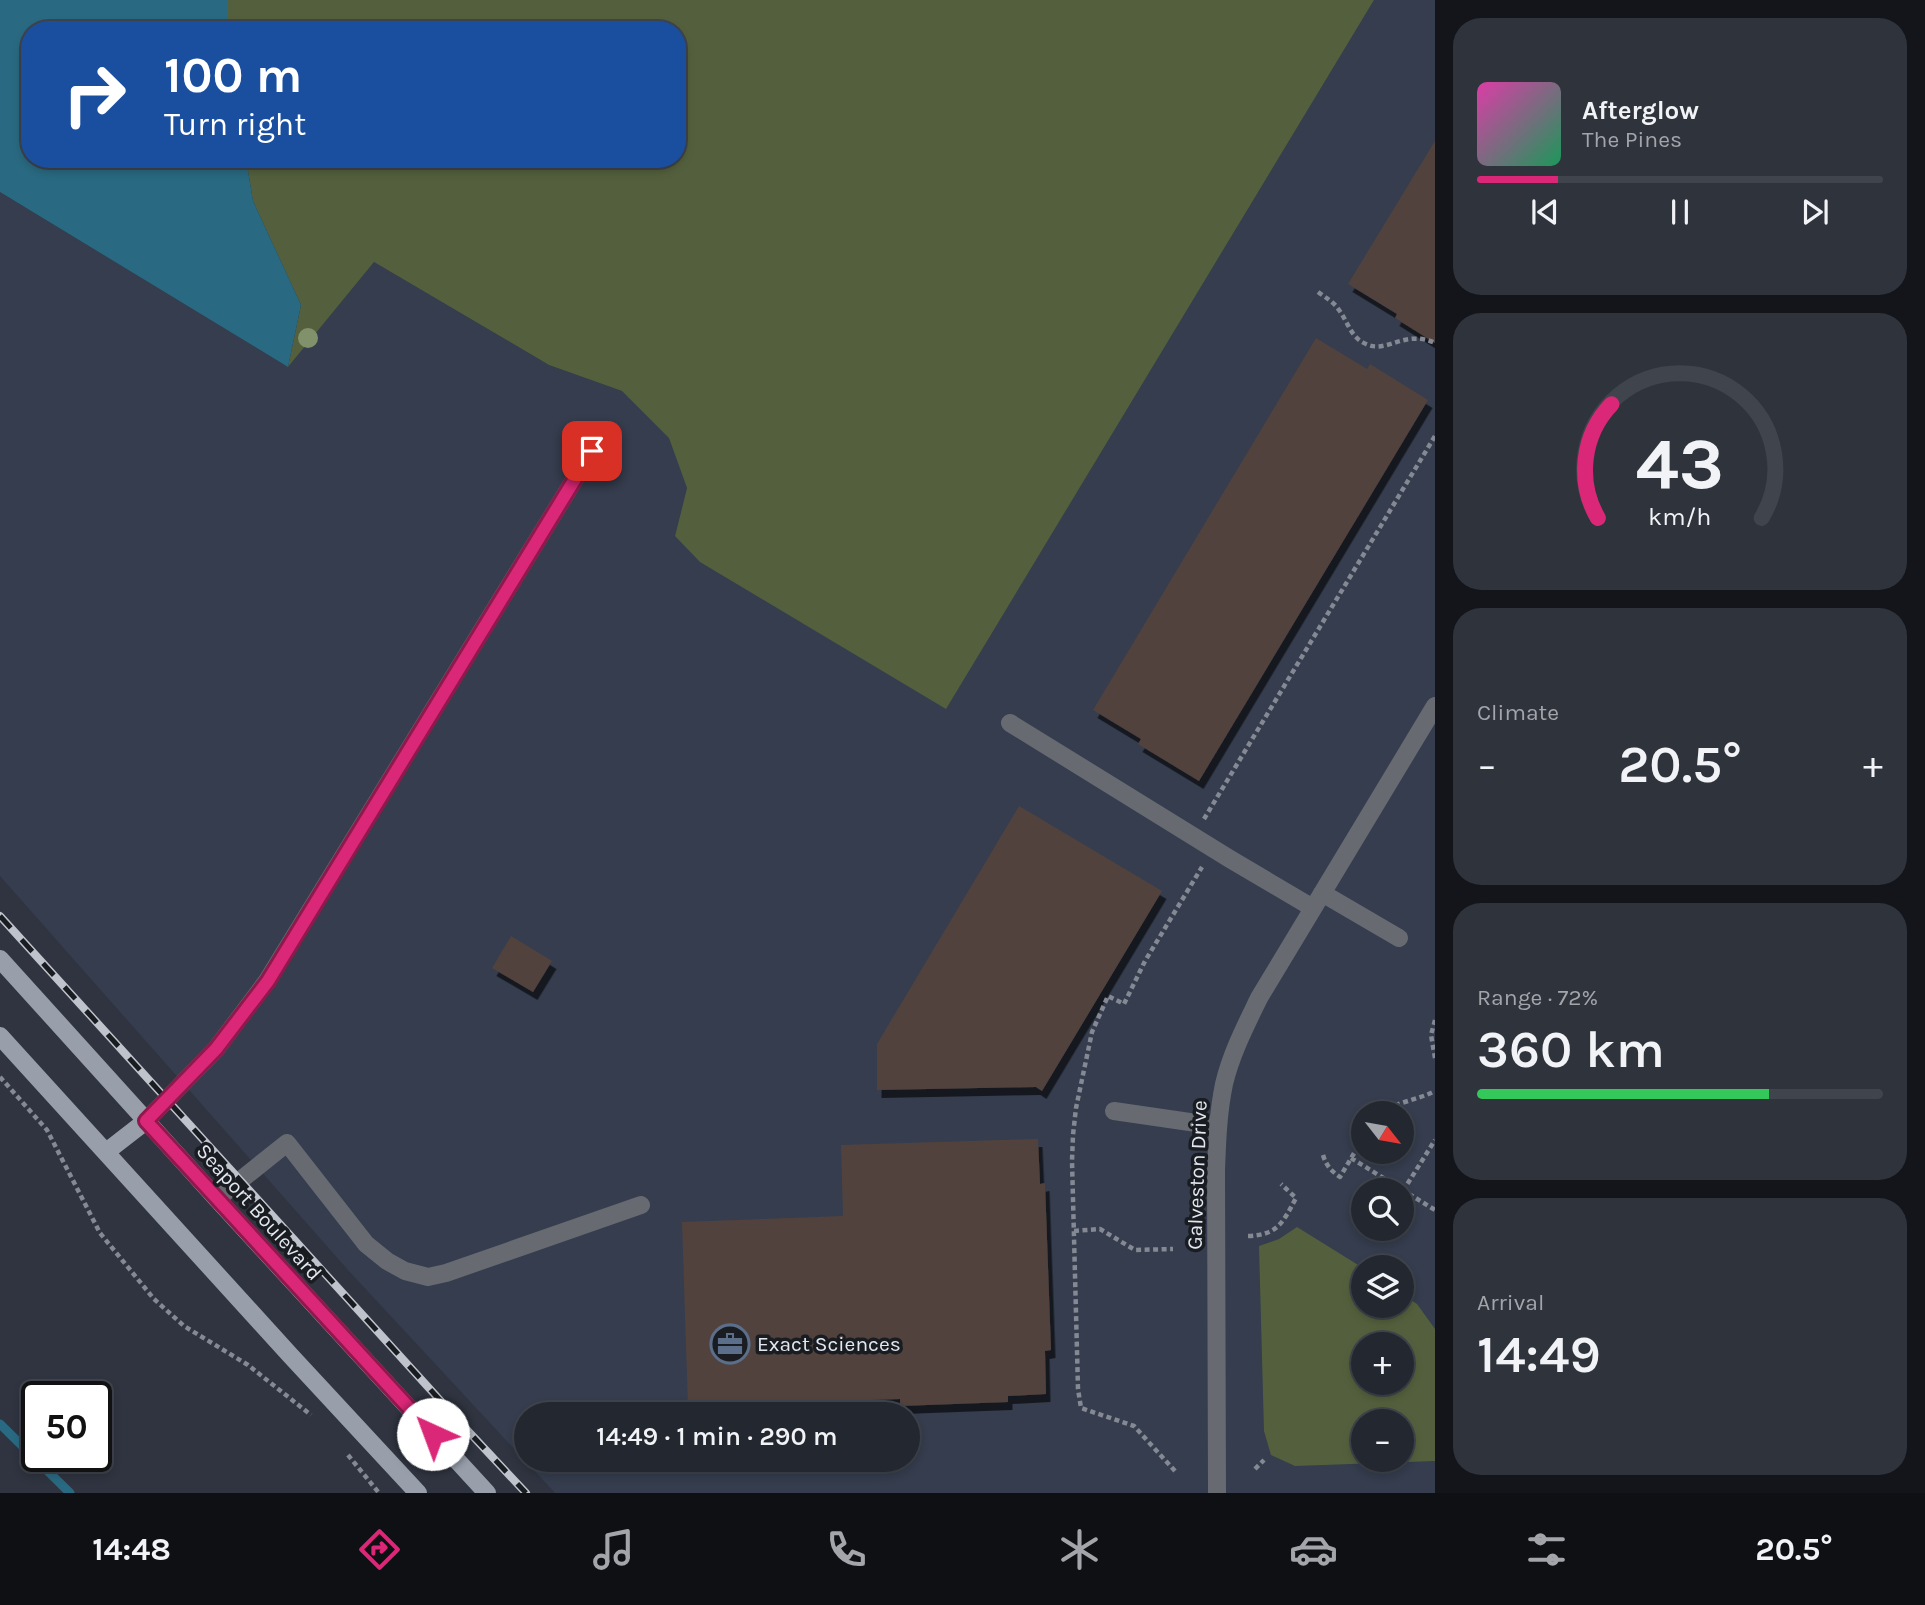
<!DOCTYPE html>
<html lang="en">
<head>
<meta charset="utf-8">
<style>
  body { margin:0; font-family:Karla,sans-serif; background:#2f333c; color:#f1f3f6; height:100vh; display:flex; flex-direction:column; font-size:26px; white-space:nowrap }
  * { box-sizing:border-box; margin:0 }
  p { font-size:23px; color:#a3a5ab }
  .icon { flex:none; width:38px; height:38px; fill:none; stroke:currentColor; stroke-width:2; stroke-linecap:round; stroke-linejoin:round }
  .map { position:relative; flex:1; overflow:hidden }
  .side { display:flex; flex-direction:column; gap:18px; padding:18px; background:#13151a; width:490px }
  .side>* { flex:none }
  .banner { position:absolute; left:21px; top:21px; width:665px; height:147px; border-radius:28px; box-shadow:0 4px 10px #0003,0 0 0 2px #40444c; background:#1a4fa0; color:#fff; overflow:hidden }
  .needle { width:46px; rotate:121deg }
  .buttons { position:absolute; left:1351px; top:1101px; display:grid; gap:14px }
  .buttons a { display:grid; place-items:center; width:63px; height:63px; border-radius:50%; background:#232730; box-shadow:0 4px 10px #0003,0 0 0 2px #40444c; font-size:35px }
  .speed { position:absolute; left:21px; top:1381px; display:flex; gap:14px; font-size:35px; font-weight:700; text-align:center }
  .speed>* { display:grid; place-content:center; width:91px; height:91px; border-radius:50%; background:#232730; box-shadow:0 4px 10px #0003,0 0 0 2px #40444c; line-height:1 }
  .speed .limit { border:4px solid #111; border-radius:10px; background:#fff; color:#111 }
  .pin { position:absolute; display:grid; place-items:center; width:60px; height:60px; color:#fff; margin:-30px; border-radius:14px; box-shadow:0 4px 10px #0006 }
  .me { position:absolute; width:77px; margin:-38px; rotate:317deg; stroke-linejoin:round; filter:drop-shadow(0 0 5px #0008) }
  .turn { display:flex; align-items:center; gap:24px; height:147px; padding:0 28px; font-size:32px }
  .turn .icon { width:91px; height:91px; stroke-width:2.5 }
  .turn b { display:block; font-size:49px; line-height:60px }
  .big { font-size:52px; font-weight:600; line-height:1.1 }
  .side .card { flex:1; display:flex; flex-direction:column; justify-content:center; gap:10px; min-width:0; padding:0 24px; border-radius:28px; background:#2f333c }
  .side .dial { align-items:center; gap:0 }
  .dial svg { height:182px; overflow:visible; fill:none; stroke:#40444c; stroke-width:7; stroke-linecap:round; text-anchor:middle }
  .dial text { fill:#f1f3f6; stroke:none }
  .song { display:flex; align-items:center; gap:21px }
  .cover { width:84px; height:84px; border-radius:10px; background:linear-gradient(135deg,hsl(320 70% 55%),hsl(150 70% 35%)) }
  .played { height:7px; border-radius:4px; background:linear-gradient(90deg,#db2777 20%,#40444c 20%) }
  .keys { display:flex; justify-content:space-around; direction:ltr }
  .heat { display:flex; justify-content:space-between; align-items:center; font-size:38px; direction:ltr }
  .charge { height:10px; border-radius:5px; background:linear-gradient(90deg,#34c759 72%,#40444c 0) }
  .trip { position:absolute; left:514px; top:1402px; width:406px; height:70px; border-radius:35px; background:#232730; box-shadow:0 4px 10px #0003,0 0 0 2px #40444c; font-weight:600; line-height:70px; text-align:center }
  .tabs { display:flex; height:112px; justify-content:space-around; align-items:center; background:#0e1013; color:#a3a5ab }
  .tabs .icon { width:49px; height:49px }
  .tabs .on { color:#db2777 }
  .tabs b { font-size:32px; color:#f1f3f6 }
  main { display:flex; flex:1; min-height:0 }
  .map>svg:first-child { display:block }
</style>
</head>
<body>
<main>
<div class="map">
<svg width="1435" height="1493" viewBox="0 0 1435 1493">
  <defs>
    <filter id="shadow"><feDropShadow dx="4.5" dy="8" stdDeviation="0" flood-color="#0009"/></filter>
  </defs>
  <rect width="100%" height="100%" fill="#2f3440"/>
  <path fill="#353d4e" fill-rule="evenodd" d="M1374 0H1435V1493H555L348 1270 0 876V192L288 367 374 262 549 365 622 391 669 437 687 488 675 536 946 708ZM1363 1113H1402V1152H1363ZM1363 1190H1402V1228H1363ZM1363 1267H1402V1306H1363ZM1363 1344H1402V1382H1363ZM527 1414H908V1460H527ZM1363 1421H1402V1460H1363Z"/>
  <path fill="#54603d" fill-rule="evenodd" d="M228 0H1374L946 709 700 562 675 536 687 488 669 438 622 391 549 365 374 262 288 367 301 305 253 201 246 159H677V30H228Z
    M1297 1227 1363 1268V1306H1402V1294L1417 1304 1435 1329V1461L1295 1466 1271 1455 1264 1431 1259 1246 1279 1239ZM1363 1344H1402V1382H1363ZM1363 1421H1402V1460H1363Z"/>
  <path fill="#296a82" d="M0 0H228V30H30V159H246L253 201 301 305 288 367 0 192Z"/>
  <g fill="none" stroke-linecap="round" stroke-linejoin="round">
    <path stroke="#296a82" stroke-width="9" d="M0 1424 70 1493"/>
  </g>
  <path fill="#51423e" filter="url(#shadow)" d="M1435 141V343L1395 318 1397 314 1348 284Z
    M1316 338 1367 369 1370 364 1428 400 1199 781 1138 744 1141 739 1093 710Z
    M1019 806 1162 891 1042 1091 1036 1087 877 1090V1044Z
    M511 936 552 961 533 992 492 968Z
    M1038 1139 1040 1184 1045 1183 1051 1350 1045 1351 1046 1394 1008 1396V1402L900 1406V1399L843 1401V1407L738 1410V1406L688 1407 682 1222 843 1216 841 1145Z"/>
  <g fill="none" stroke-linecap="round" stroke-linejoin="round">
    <path stroke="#848993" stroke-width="4.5" stroke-dasharray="5 3.5" stroke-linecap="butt" d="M1318 292C1326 298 1334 302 1339 310 1348 322 1351 338 1366 344 1387 354 1405 329 1435 343
      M1204 819 1435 436
      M1435 1020 1431 1035 1435 1058
      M0 1077 47 1130 100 1233 154 1299 184 1326 248 1365 311 1415
      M1380 1113C1396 1102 1418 1100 1435 1091
      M1323 1155C1326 1165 1331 1171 1340 1177L1363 1138
      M1351 1158 1435 1210
      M1403 1191 1435 1140
      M1074 1231 1100 1229 1135 1250 1173 1249
      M1248 1236C1278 1235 1283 1222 1296 1198L1281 1184
      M348 1455 379 1493
      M1255 1469 1264 1460
      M1175 1471 1134 1426 1081 1408 1078 1389 1072 1161 1073 1135 1076 1108 1092 1032 1108 996 1124 1004 1145 961 1202 867"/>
    <path stroke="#676a70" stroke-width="18" d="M1010 723 1230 859 1313 908
      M1322 893 1399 938
      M1114 1111 1217 1126
      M146 1121 216 1049 267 981 592 451
      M217 1199 287 1143 366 1244 387 1261 405 1271 428 1277 446 1273 641 1205
      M1217 1493 1216 1171C1217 1142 1218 1113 1224 1084 1231 1054 1246 1025 1259 998L1435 706"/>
    <path stroke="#989fab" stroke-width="18" d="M0 959 217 1199 487 1493
      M0 1036 290 1355 418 1493
      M106 1152 146 1121"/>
    <g stroke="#bfc3cc" stroke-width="8">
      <path id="rail" d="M0 916 468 1431 526 1493"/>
    </g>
    <use href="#rail" stroke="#191c21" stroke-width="5" stroke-dasharray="16" stroke-linecap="butt"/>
  </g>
  <circle fill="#80916b" cx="308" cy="338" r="10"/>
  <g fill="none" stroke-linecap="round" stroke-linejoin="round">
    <g stroke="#8e194d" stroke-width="18">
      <path id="route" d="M433 1434 146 1121 216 1049 268 981 592 451"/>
    </g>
    <use href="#route" stroke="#db2777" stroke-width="12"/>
  </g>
  <defs>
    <g id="office-ring" transform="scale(2.0125)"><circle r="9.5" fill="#191c21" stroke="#5c6f8a" stroke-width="1.5"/><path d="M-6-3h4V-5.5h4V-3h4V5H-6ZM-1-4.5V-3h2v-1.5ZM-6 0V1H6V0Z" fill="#5c6f8a"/></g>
  </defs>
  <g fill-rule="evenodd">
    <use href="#office-ring" x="730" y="1344"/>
  </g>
  <g text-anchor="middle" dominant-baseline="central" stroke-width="7" stroke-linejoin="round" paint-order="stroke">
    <g font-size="21" fill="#e3e7ef" stroke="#191c21">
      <text transform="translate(1197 1175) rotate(-88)">Galveston Drive</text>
      <text transform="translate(259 1212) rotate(48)">Seaport Boulevard</text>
    </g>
    <g font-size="21" fill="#e3e7ef" stroke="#191c21" text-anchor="start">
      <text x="757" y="1344">Exact Sciences</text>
    </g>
  </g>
</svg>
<div class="buttons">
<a><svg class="needle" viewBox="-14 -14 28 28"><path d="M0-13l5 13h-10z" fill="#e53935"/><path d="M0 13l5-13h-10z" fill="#a3a5ab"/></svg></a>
<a><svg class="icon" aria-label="search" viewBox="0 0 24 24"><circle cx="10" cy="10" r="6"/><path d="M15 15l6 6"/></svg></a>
<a><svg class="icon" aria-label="layers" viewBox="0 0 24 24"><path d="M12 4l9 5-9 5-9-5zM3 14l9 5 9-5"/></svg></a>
<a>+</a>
<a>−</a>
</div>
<div class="speed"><div class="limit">50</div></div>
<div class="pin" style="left:592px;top:451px;background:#d93025"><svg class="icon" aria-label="arrive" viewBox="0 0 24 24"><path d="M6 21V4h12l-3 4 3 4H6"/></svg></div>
<svg class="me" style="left:433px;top:1434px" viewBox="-20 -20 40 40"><circle r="19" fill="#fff"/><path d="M0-13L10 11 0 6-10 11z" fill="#db2777"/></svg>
<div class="trip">14:49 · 1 min · 290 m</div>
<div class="banner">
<div class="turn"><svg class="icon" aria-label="right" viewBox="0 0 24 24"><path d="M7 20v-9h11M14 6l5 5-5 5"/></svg><div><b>100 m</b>Turn right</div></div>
</div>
</div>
<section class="side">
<div class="card">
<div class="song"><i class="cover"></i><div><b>Afterglow</b><p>The Pines</p></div></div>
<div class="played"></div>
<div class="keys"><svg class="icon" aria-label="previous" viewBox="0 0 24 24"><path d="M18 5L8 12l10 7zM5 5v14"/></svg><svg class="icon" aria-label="pause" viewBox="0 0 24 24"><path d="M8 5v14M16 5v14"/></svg><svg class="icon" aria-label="next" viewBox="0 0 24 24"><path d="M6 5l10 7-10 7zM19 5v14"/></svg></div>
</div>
<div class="card dial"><svg viewBox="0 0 100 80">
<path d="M14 69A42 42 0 1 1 86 69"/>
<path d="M14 69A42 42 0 0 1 20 19" stroke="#db2777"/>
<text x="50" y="56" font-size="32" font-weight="700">43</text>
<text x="50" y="72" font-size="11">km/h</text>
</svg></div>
<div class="card"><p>Climate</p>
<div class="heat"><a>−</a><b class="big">20.5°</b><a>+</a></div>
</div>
<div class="card"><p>Range · 72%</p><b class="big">360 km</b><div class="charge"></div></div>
<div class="card"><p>Arrival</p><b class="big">14:49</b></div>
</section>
</main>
<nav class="tabs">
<b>14:48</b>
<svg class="icon on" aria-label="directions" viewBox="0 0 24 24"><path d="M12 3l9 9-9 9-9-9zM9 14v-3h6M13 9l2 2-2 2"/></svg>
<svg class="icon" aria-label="music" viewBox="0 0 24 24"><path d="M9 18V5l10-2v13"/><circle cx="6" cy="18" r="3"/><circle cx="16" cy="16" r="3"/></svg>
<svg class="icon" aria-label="phone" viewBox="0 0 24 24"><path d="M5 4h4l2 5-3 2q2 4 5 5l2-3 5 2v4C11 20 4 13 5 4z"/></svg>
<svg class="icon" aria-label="climate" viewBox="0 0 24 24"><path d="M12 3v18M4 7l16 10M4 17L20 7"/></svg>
<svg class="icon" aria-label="car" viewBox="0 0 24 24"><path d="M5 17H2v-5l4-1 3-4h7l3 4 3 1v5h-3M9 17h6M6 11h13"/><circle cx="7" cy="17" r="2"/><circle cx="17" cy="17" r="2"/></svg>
<svg class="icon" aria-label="filters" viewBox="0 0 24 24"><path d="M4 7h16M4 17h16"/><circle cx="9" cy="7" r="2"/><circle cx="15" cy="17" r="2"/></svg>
<b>20.5°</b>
</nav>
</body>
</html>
